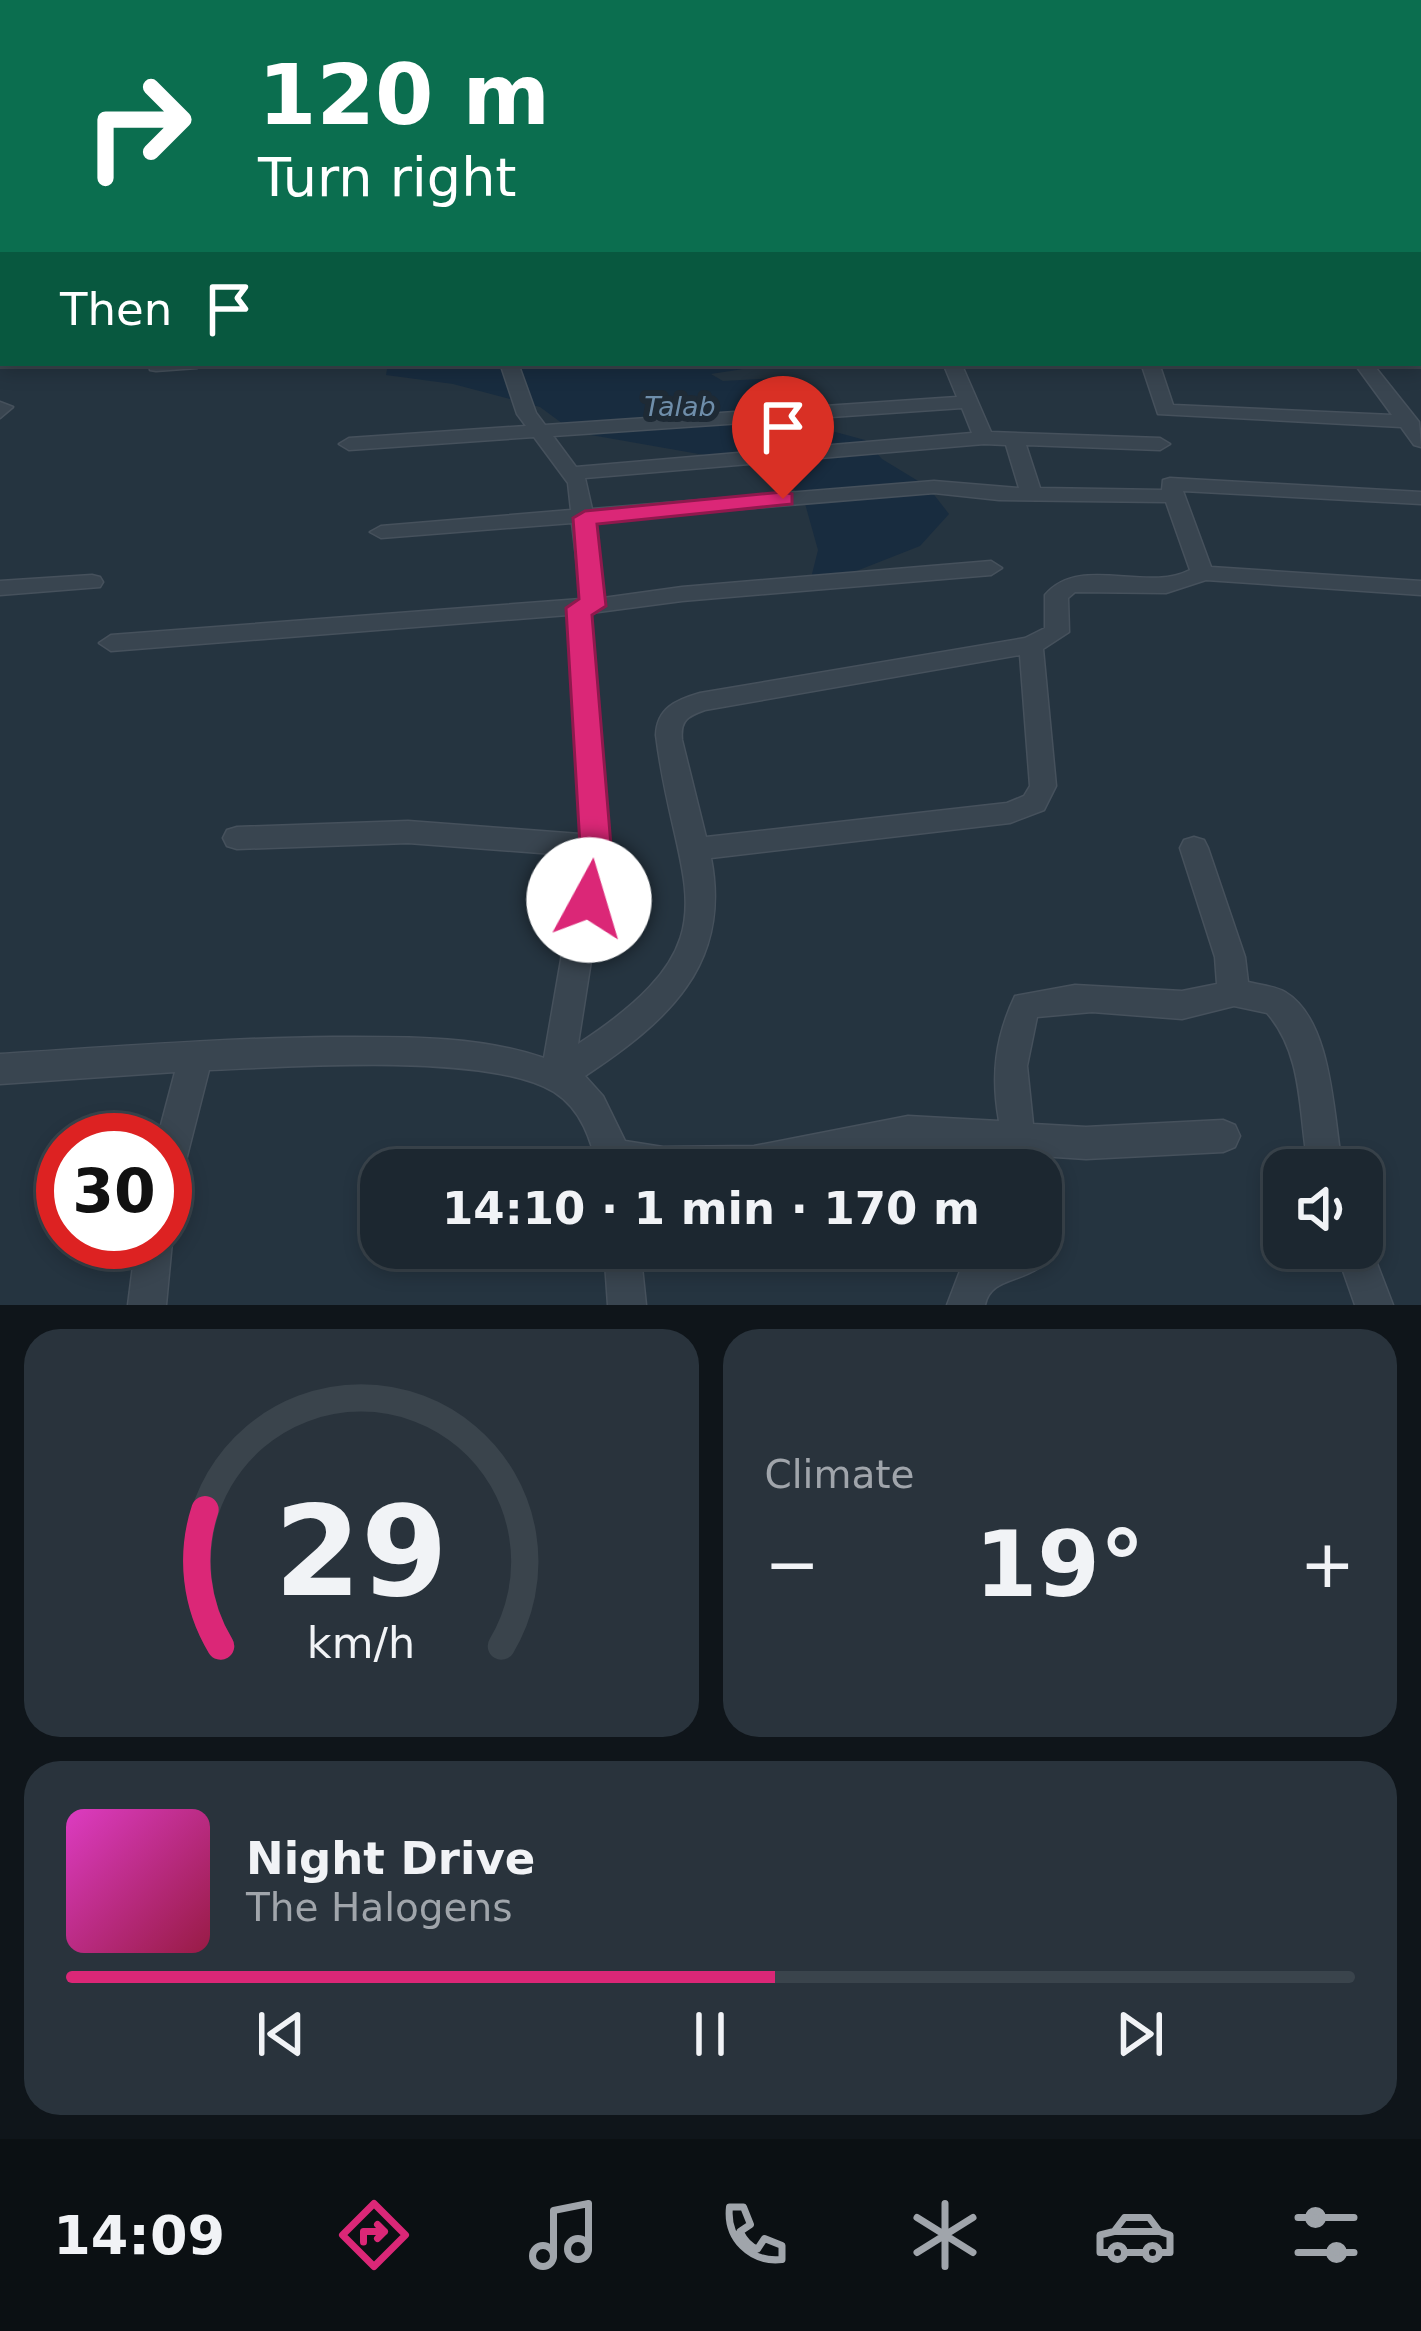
<!DOCTYPE html>
<html lang="en">
<head>
<meta charset="utf-8">
<style>
  body { margin:0; font-family:"DejaVu Sans",sans-serif; background:#29333c; color:#f1f3f6; height:100vh; display:flex; flex-direction:column; font-size:45px; white-space:nowrap }
  * { box-sizing:border-box; margin:0 }
  p { font-size:39px; color:#a0a5ab }
  .icon { flex:none; width:66px; height:66px; fill:none; stroke:currentColor; stroke-width:2; stroke-linecap:round; stroke-linejoin:round }
  .map { position:relative; height:1305px; overflow:hidden }
  .details { display:flex; flex-direction:column; gap:24px; padding:24px; background:#0f151a; flex:1 }
  .details>* { flex:none }
  .top-card { position:absolute; left:0px; top:0px; width:1422px; height:366px; box-shadow:0 6px 18px #0003,0 0 0 3px #3a444c; background:#0b6e4f; color:#fff; overflow:hidden }
  .tools { position:absolute; left:1263px; top:1149px; display:grid; gap:24px }
  .tools a { display:grid; place-items:center; width:120px; height:120px; border-radius:24px; background:#1c2730; box-shadow:0 6px 18px #0003,0 0 0 3px #3a444c; font-size:60px }
  .speed { position:absolute; left:36px; top:1113px; display:flex; gap:24px; font-size:60px; font-weight:700; text-align:center }
  .speed>* { display:grid; place-content:center; width:156px; height:156px; border-radius:50%; background:#1c2730; box-shadow:0 6px 18px #0003,0 0 0 3px #3a444c; line-height:1 }
  .speed .limit { border:18px solid #d22; background:#fff; color:#111 }
  .pin { position:absolute; display:grid; place-items:center; width:102px; height:102px; color:#fff; margin:-123px -51px; border-radius:50% 50% 50% 0; rotate:-45deg; box-shadow:0 0 12px #0007 }
  .pin .icon { rotate:45deg }
  .me { position:absolute; width:132px; margin:-66px; rotate:6deg; stroke-linejoin:round; filter:drop-shadow(0 0 9px #0008) }
  .turn { display:flex; align-items:center; gap:42px; height:252px; padding:0 60px; font-size:54px }
  .turn .icon { width:156px; height:156px; stroke-width:2.5 }
  .turn b { display:block; font-size:84px; line-height:102px }
  .then { display:flex; align-items:center; height:114px; padding:0 60px; background:#0003; gap:24px; font-size:45px }
  .big { font-size:90px; font-weight:700; line-height:1.1 }
  .details .card { flex:1; display:flex; flex-direction:column; justify-content:center; gap:18px; min-width:0; padding:0 42px; border-radius:36px; background:#29333c }
  .details .dial { align-items:center; gap:0 }
  .dial svg { height:312px; overflow:visible; fill:none; stroke:#3a444c; stroke-width:7; stroke-linecap:round; text-anchor:middle }
  .dial text { fill:#f1f3f6; stroke:none }
  .song { display:flex; align-items:center; gap:36px }
  .cover { width:144px; height:144px; border-radius:18px; background:linear-gradient(135deg,hsl(310 70% 55%),hsl(340 70% 35%)) }
  .played { height:12px; border-radius:6px; background:linear-gradient(90deg,#db2777 55%,#3a444c 55%) }
  .keys { display:flex; justify-content:space-around; direction:ltr }
  .heat { display:flex; justify-content:space-between; align-items:center; font-size:66px; direction:ltr }
  .details .tiles { flex:1; display:grid; gap:24px; grid-template-columns:1fr 1fr }
  .card:last-child { grid-column:span 2 }
  .trip { position:absolute; left:360px; top:1149px; width:702px; height:120px; border-radius:36px; background:#1c2730; box-shadow:0 6px 18px #0003,0 0 0 3px #3a444c; font-weight:700; line-height:120px; text-align:center }
  .menu { display:flex; height:192px; justify-content:space-around; align-items:center; background:#0b1013; color:#a0a5ab }
  .menu .icon { width:84px; height:84px }
  .menu .active { color:#db2777 }
  .menu b { font-size:54px; color:#f1f3f6 }
  .map>svg:first-child { display:block }
</style>
</head>
<body>
<div class="map">
<svg width="1421" height="1305" viewBox="0 0 1421 1305">
  <rect width="100%" height="100%" fill="#253440"/>
  <path fill="#182c3f" d="M388 363H782L711 374 723 381 775 378 802 423 865 440 882 459 928 487 949 514 920 546 808 590 818 550 804 500 773 467 574 432 540 407 453 384 386 375Z"/>
  <g fill="none" stroke-linecap="round" stroke-linejoin="round">
    <g stroke="#46515c" stroke-width="3">
      <path id="street" d="M80 0H91L93 3H82Z
        M206 0H247L251 3H207Z
        M705 0H715V3H705Z
        M947 0H959L962 3H950Z
        M1262 0H1273L1275 3H1264Z
        M1327 0H1339L1342 3H1330Z
        M1400 0H1412L1414 3H1402Z
        M1419 44H1421V52H1419Z
        M1419 148H1421V158H1419Z
        M1419 271H1421V281H1419Z
        M149 363H206L197 368 156 371 150 370Z
        M500 363H518L536 413 545 425 957 397 943 363H961L991 432 1160 438 1170 444 1160 450 1026 445 1040 488 1162 490 1163 480 1170 478 1421 492V504L1183 491 1211 567 1421 581V595L1206 580 1166 593 1075 592 1068 598 1069 632 1043 649 1056 786 1044 810 1010 823 711 858C732 966 666 1022 585 1076L603 1096 625 1141 663 1147 754 1146 908 1116 999 1121C991 1076 995 1038 1015 996L1075 985 1182 991 1217 984 1215 957 1180 848 1184 840 1194 837 1204 840 1208 848 1245 957 1248 982C1259 985 1275 986 1285 992 1334 1021 1333 1121 1343 1170H1309C1298 1116 1305 1057 1267 1013L1234 1006 1182 1019 1092 1012 1037 1017 1027 1066 1033 1124 1086 1127 1223 1120 1235 1125 1240 1136 1235 1147 1223 1152 1086 1159 1040 1156 1041 1176V1170H1009L1005 1154 908 1148 801 1170H598C591 1140 582 1110 554 1092 489 1052 289 1067 209 1070L182 1176 177 1188 165 1193V1140H157L175 1072 0 1084V1054C111 1047 222 1038 333 1037 403 1037 477 1035 544 1058L579 856 408 843 237 849 227 846 223 838 227 830 237 827 408 821 580 834 568 615 111 651 99 643 111 635 581 599 572 523 381 538 370 532 381 526 571 510 568 483 534 437 349 450 339 444 349 438 526 426 517 414ZM962 408 972 433 576 467 553 436ZM984 444 1006 445 1019 488 934 481 592 509 585 478ZM934 493 999 500 1166 502 1190 570C1146 593 1080 554 1045 595V628L1025 638 700 693C676 700 657 708 656 735 675 890 742 937 578 1044L609 846 591 613 682 601 991 575 1002 568 991 561 682 587 603 598 593 521ZM1020 655 1030 786 1024 796 1007 803 706 837 682 740C680 720 688 716 705 710Z
        M1141 363H1159L1173 405 1392 415 1354 363H1372L1419 422 1421 447 1414 445 1401 427 1158 414Z
        M0 402 13 407 0 418Z
        M92 575 100 577 103 582 100 587 0 595V581Z
        M165 1228 172 1242 166 1305H128L136 1242H165Z
        M1041 1232 1049 1235 1054 1248C1038 1287 992 1271 985 1305H947L963 1263 994 1249 1041 1248Z
        M1362 1234 1366 1235 1393 1305H1355L1335 1248H1362Z
        M604 1248H640L646 1305H608Z"/>
    </g>
    <g stroke="#46515c" stroke-width="3">
      <path id="secondary" d="M1419 117H1421V127H1419Z
        M3 204V216L0 217V205Z"/>
    </g>
    <use href="#street" fill="#394550" fill-rule="evenodd"/>
    <use href="#secondary" fill="#475563" fill-rule="evenodd"/>
  </g>
  <path fill="#db2777" stroke="#8e194d" stroke-width="3" d="M783 492 792 494V504L597 524 606 606 592 615 611 846 601 910 589 914 577 910 573 900 580 846 566 608 579 599 573 518 585 511Z"/>
  <g text-anchor="middle" dominant-baseline="central" stroke-width="12" stroke-linejoin="round" paint-order="stroke">
    <g font-size="27" font-style="italic" fill="#6f8eaa" stroke="#1e2a35">
      <text x="680" y="406">Talab</text>
    </g>
  </g>
</svg>
<div class="tools">
<a><svg class="icon" aria-label="sound" viewBox="0 0 24 24"><path d="M4 9h4l5-4v14l-5-4H4zM17 9q2 3 0 6"/></svg></a>
</div>
<div class="speed"><div class="limit">30</div></div>
<div class="pin" style="left:783px;top:499px;background:#d93025"><svg class="icon" aria-label="arrive" viewBox="0 0 24 24"><path d="M6 21V4h12l-3 4 3 4H6"/></svg></div>
<svg class="me" style="left:589px;top:900px" viewBox="-20 -20 40 40"><circle r="19" fill="#fff"/><path d="M0-13L10 11 0 6-10 11z" fill="#db2777"/></svg>
<div class="trip">14:10 · 1 min · 170 m</div>
<div class="top-card">
<div class="turn"><svg class="icon" aria-label="right" viewBox="0 0 24 24"><path d="M7 20v-9h11M14 6l5 5-5 5"/></svg><div><b>120 m</b>Turn right</div></div>
<div class="then">Then<svg class="icon" aria-label="arrive" viewBox="0 0 24 24"><path d="M6 21V4h12l-3 4 3 4H6"/></svg></div>
</div>
</div>
<section class="details">
<div class="tiles">
<div class="card dial"><svg viewBox="0 0 100 80">
<path d="M14 69A42 42 0 1 1 86 69"/>
<path d="M14 69A42 42 0 0 1 10 34" stroke="#db2777"/>
<text x="50" y="56" font-size="32" font-weight="700">29</text>
<text x="50" y="72" font-size="11">km/h</text>
</svg></div>
<div class="card"><p>Climate</p>
<div class="heat"><a>−</a><b class="big">19°</b><a>+</a></div>
</div>
<div class="card">
<div class="song"><i class="cover"></i><div><b>Night Drive</b><p>The Halogens</p></div></div>
<div class="played"></div>
<div class="keys"><svg class="icon" aria-label="previous" viewBox="0 0 24 24"><path d="M18 5L8 12l10 7zM5 5v14"/></svg><svg class="icon" aria-label="pause" viewBox="0 0 24 24"><path d="M8 5v14M16 5v14"/></svg><svg class="icon" aria-label="next" viewBox="0 0 24 24"><path d="M6 5l10 7-10 7zM19 5v14"/></svg></div>
</div>
</div>
</section>
<nav class="menu">
<b>14:09</b>
<svg class="icon active" aria-label="directions" viewBox="0 0 24 24"><path d="M12 3l9 9-9 9-9-9zM9 14v-3h6M13 9l2 2-2 2"/></svg>
<svg class="icon" aria-label="music" viewBox="0 0 24 24"><path d="M9 18V5l10-2v13"/><circle cx="6" cy="18" r="3"/><circle cx="16" cy="16" r="3"/></svg>
<svg class="icon" aria-label="phone" viewBox="0 0 24 24"><path d="M5 4h4l2 5-3 2q2 4 5 5l2-3 5 2v4C11 20 4 13 5 4z"/></svg>
<svg class="icon" aria-label="climate" viewBox="0 0 24 24"><path d="M12 3v18M4 7l16 10M4 17L20 7"/></svg>
<svg class="icon" aria-label="car" viewBox="0 0 24 24"><path d="M5 17H2v-5l4-1 3-4h7l3 4 3 1v5h-3M9 17h6M6 11h13"/><circle cx="7" cy="17" r="2"/><circle cx="17" cy="17" r="2"/></svg>
<svg class="icon" aria-label="filters" viewBox="0 0 24 24"><path d="M4 7h16M4 17h16"/><circle cx="9" cy="7" r="2"/><circle cx="15" cy="17" r="2"/></svg>
</nav>
</body>
</html>
